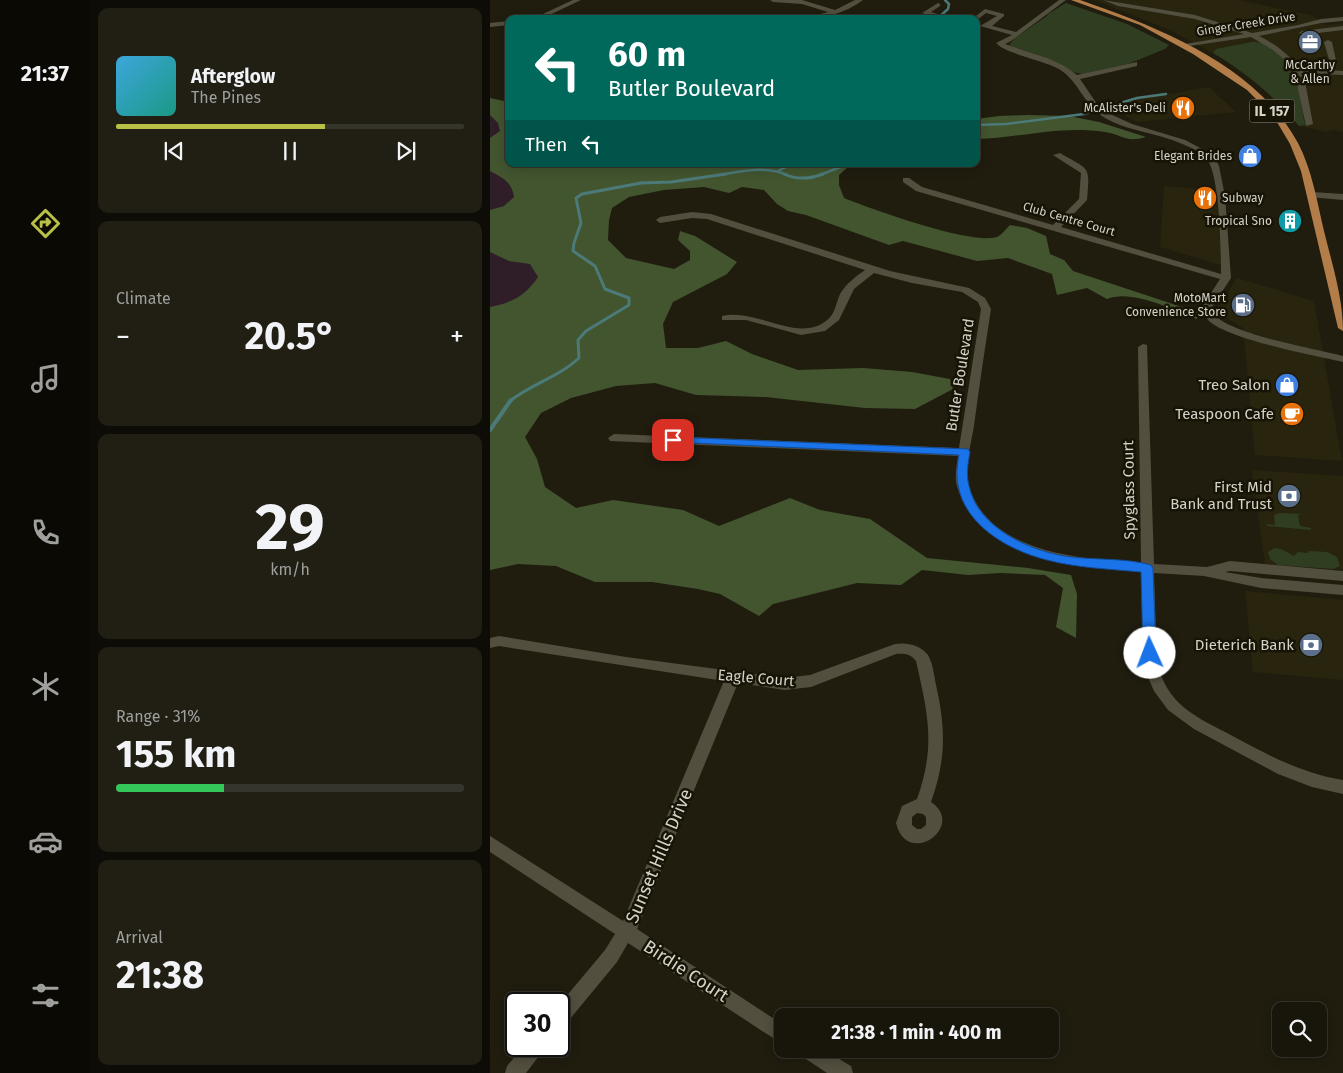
<!DOCTYPE html>
<html lang="en">
<head>
<meta charset="utf-8">
<style>
  body { margin:0; font-family:"Fira Sans",sans-serif; background:#211f14; color:#f1f3f6; height:100vh; display:flex; flex-direction:column; font-size:19px; white-space:nowrap }
  * { box-sizing:border-box; margin:0 }
  p { font-size:16px; color:#9f9f9d }
  .icon { flex:none; width:28px; height:28px; fill:none; stroke:currentColor; stroke-width:2; stroke-linecap:round; stroke-linejoin:round }
  .map { position:relative; flex:1; overflow:hidden }
  .panel { display:flex; flex-direction:column; gap:8px; padding:8px; background:#0d0c06; width:400px }
  .panel>* { flex:none }
  .banner { position:absolute; left:15px; top:15px; width:475px; height:152px; border-radius:10px; box-shadow:0 2px 12px #0003,0 0 0 1px #36352c; background:#00695c; color:#fff; overflow:hidden }
  .controls { position:absolute; left:782px; top:1002px; display:grid; gap:10px }
  .controls a { display:grid; place-items:center; width:55px; height:55px; border-radius:10px; background:#18160b; box-shadow:0 2px 12px #0003,0 0 0 1px #36352c; font-size:25px }
  .speed { position:absolute; left:15px; top:992px; display:flex; gap:10px; font-size:25px; font-weight:700; text-align:center }
  .speed>* { display:grid; place-content:center; width:65px; height:65px; border-radius:50%; background:#18160b; box-shadow:0 2px 12px #0003,0 0 0 1px #36352c; line-height:1 }
  .speed .limit { border:2px solid #111; border-radius:8px; background:#fff; color:#111 }
  .pin { position:absolute; display:grid; place-items:center; width:42px; height:42px; color:#fff; margin:-21px; border-radius:10px; box-shadow:0 2px 8px #0006 }
  .me { position:absolute; width:55px; margin:-28px; rotate:358deg; stroke-linejoin:round; filter:drop-shadow(0 0 4px #0008) }
  .turn { display:flex; align-items:center; gap:18px; height:105px; padding:0 20px; font-size:22px }
  .turn .icon { width:65px; height:65px; stroke-width:2.5 }
  .turn b { display:block; font-size:35px; line-height:42px }
  .then { display:flex; align-items:center; height:48px; padding:0 20px; background:#0003; gap:10px; font-size:19px }
  .big { font-size:38px; font-weight:700; line-height:1.1 }
  .panel .tile { flex:1; display:flex; flex-direction:column; justify-content:center; gap:8px; min-width:0; padding:0 18px; border-radius:10px; background:#211f14 }
  .panel .dial { align-items:center; gap:0 }
  .dial b { font-size:65px; line-height:1 }
  .song { display:flex; align-items:center; gap:15px }
  .cover { width:60px; height:60px; border-radius:8px; background:linear-gradient(135deg,hsl(200 70% 55%),hsl(170 70% 35%)) }
  .played { height:5px; border-radius:2px; background:linear-gradient(90deg,#b9c046 60%,#36352c 60%) }
  .keys { display:flex; justify-content:space-around; direction:ltr }
  .heat { display:flex; justify-content:space-between; align-items:center; font-size:28px; direction:ltr }
  .charge { height:8px; border-radius:4px; background:linear-gradient(90deg,#34c759 31%,#36352c 0) }
  .trip { position:absolute; left:284px; top:1008px; width:285px; height:50px; border-radius:10px; background:#18160b; box-shadow:0 2px 12px #0003,0 0 0 1px #36352c; font-weight:700; line-height:50px; text-align:center }
  main { display:flex; flex:1; min-height:0 }
  .menu { display:flex; flex-direction:column; width:90px; justify-content:space-around; align-items:center; background:#0a0904; color:#9f9f9d }
  .menu .icon { width:35px; height:35px }
  .menu .active { color:#b9c046 }
  .menu b { font-size:22px; color:#f1f3f6 }
  .map>svg:first-child { display:block }
</style>
</head>
<body>
<main>
<nav class="menu">
<b>21:37</b>
<svg class="icon active" aria-label="directions" viewBox="0 0 24 24"><path d="M12 3l9 9-9 9-9-9zM9 14v-3h6M13 9l2 2-2 2"/></svg>
<svg class="icon" aria-label="music" viewBox="0 0 24 24"><path d="M9 18V5l10-2v13"/><circle cx="6" cy="18" r="3"/><circle cx="16" cy="16" r="3"/></svg>
<svg class="icon" aria-label="phone" viewBox="0 0 24 24"><path d="M5 4h4l2 5-3 2q2 4 5 5l2-3 5 2v4C11 20 4 13 5 4z"/></svg>
<svg class="icon" aria-label="climate" viewBox="0 0 24 24"><path d="M12 3v18M4 7l16 10M4 17L20 7"/></svg>
<svg class="icon" aria-label="car" viewBox="0 0 24 24"><path d="M5 17H2v-5l4-1 3-4h7l3 4 3 1v5h-3M9 17h6M6 11h13"/><circle cx="7" cy="17" r="2"/><circle cx="17" cy="17" r="2"/></svg>
<svg class="icon" aria-label="filters" viewBox="0 0 24 24"><path d="M4 7h16M4 17h16"/><circle cx="9" cy="7" r="2"/><circle cx="15" cy="17" r="2"/></svg>
</nav>
<section class="panel">
<div class="tile">
<div class="song"><i class="cover"></i><div><b>Afterglow</b><p>The Pines</p></div></div>
<div class="played"></div>
<div class="keys"><svg class="icon" aria-label="previous" viewBox="0 0 24 24"><path d="M18 5L8 12l10 7zM5 5v14"/></svg><svg class="icon" aria-label="pause" viewBox="0 0 24 24"><path d="M8 5v14M16 5v14"/></svg><svg class="icon" aria-label="next" viewBox="0 0 24 24"><path d="M6 5l10 7-10 7zM19 5v14"/></svg></div>
</div>
<div class="tile"><p>Climate</p>
<div class="heat"><a>−</a><b class="big">20.5°</b><a>+</a></div>
</div>
<div class="tile dial"><b>29</b><p>km/h</p></div>
<div class="tile"><p>Range · 31%</p><b class="big">155 km</b><div class="charge"></div></div>
<div class="tile"><p>Arrival</p><b class="big">21:38</b></div>
</section>
<div class="map">
<svg width="853" height="1073" viewBox="0 0 853 1073">
  <rect width="100%" height="100%" fill="#201d0f"/>
  <path fill="#28240e" d="M604 0H749L821 15 837 25 853 23V132L844 130 837 132 809 126 795 110 771 87 733 59 680 30Z
    M719 87 746 112 647 122 614 105Z
    M674 186 725 190 734 266 670 247Z
    M747 278 824 301 852 461 765 455 753 328 725 311Z
    M762 470 853 476V570L775 564Z
    M755 591 853 600V680L763 672Z"/>
  <path fill="#2f1e27" d="M0 103 19 109V164L56 233 79 285 0 341Z"/>
  <path fill="#2f3e21" d="M576 3 637 24 679 45 675 49 638 64 593 74 582 72 562 60 519 45 525 38 557 16 558 14Z
    M762 42C770 42 774 44 780 48 808 65 809 96 815 125L809 126C785 97 756 72 723 53L726 49Z
    M790 513 813 514 808 515 810 526 821 528V530L777 526V524L785 525 784 515Z
    M785 548 791 549 804 556 808 552 818 553 819 551 837 552 847 557 850 566 843 569 788 565 780 559 778 552Z"/>
  <path fill="#42552f" d="M0 98 19 102V164H393L387 168 359 166 349 175V185L354 198C379 208 488 248 509 236 513 233 517 228 520 225L537 228 556 236 560 254 574 260 583 271 707 312V319C683 310 642 289 617 299L597 288 567 295 562 274 518 258 487 261 413 241 399 245 316 215 298 211 287 204 274 190 252 187 239 193 214 187 174 190 139 197 122 208 119 220 118 240 136 258 184 269 200 260V251L188 240 190 231 205 236 247 262 237 274 183 302 173 324 176 348H208L236 341 262 354 308 370 373 368 422 372 460 379 463 389 425 409 375 408 276 397 206 395 165 383 126 386 81 398 51 413 35 437 47 459 55 487 86 508 123 500 193 510 229 526 300 498 330 510 380 519 437 558 538 568 581 575 587 594 586 638 566 627 573 588 555 575 510 573 478 575 432 570 411 585 367 583 283 604 269 616 230 594 208 589 162 582H105L66 566 28 564 0 570V307C23 302 35 296 48 277L40 264 19 261 0 252V210L14 206 24 197C22 182 13 178 0 171V138L10 131 8 123 0 115Z
    M537 115 579 116 609 122 656 137C635 143 634 135 615 132 570 125 530 138 486 139V119L509 116Z"/>
  <g fill="none" stroke-linecap="round" stroke-linejoin="round">
    <path stroke="#4c7a79" stroke-width="2.5" d="M447 19 458 9 459 4 455 0
      M486 125 516 124 594 114 647 98 676 94
      M288 171 302 164
      M228 175C251 172 275 165 297 175
      M330 175 358 164"/>
    <path stroke="#4c7a79" stroke-width="3" d="M294 174C307 180 320 179 333 174
      M20 401C41 384 69 377 89 358L88 340 96 331 139 305V298L115 289 105 266 83 251 84 243 91 223 86 198 92 194 151 183 181 182 236 174"/>
    <path stroke="#4c7a79" stroke-width="4" d="M0 430 21 400"/>
    <path fill="#524f3f" fill-rule="evenodd" d="M83 0H91L51 19H42Z
      M280 0H312L345 10 365 0H373C356 13 333 19 312 19L338 12 312 4 283 2Z
      M569 0H576L521 41 515 44 560 59 576 67 587 75 647 62V66L590 79 607 104 618 113 642 124 695 140 716 151 725 158 729 166 735 196 741 278 722 307C723 311 724 315 727 317 746 335 825 349 853 356V362C822 355 741 340 719 321 715 317 713 312 712 307L730 279 426 191 413 182V178H419L432 187 563 225 589 199 591 173 563 155 570 153C600 171 600 164 597 200L571 227 731 274C731 252 730 172 716 158 707 149 691 143 679 139 658 132 634 129 615 118 594 106 589 81 569 69 553 60 516 54 506 43L522 35 490 26 507 16 496 13 487 20 482 19 495 9 514 14V16L502 26 526 32Z
      M613 0 705 15 762 33 808 25 831 19 853 17V21L831 23 769 36C785 44 798 53 808 68L853 71V75L811 73 816 87 823 124 816 126 805 76 797 62 783 50 761 37 693 47V45L695 44 754 34 705 19 628 6Z
      M448 3 450 4V6L441 12 464 19H451L432 13Z
      M19 21V25L0 27V23Z
      M853 26V30L812 35 809 33 812 31Z
      M838 40 842 42 847 65 840 63 834 42Z
      M822 192 853 194V200L819 197 818 195Z
      M202 212 221 214 400 271 479 288 495 298 501 309C495 348 489 387 484 426 481 444 474 468 479 486 499 554 593 559 651 563L648 347 653 344 657 345 664 564 717 567 740 561 853 571V581L740 571 735 572 771 578 853 585V595L771 588 714 576 664 573 667 666C672 679 678 692 688 702 702 716 720 724 737 733 774 753 810 773 853 780V794L822 787 788 774 704 729 678 710 664 691 653 666 651 572C587 567 488 561 467 486 464 477 467 465 468 456L120 441 118 438 124 434 469 448 491 309 488 302 472 292 422 283 384 273 364 289 349 320 335 331 311 335 256 320H232V316C267 308 307 343 336 321 345 315 346 303 350 294 356 284 365 277 375 270L217 219 202 218 170 223 166 220 170 217Z
      M9 636 136 657 295 678 320 675 405 644C417 642 430 645 438 655 443 664 444 675 446 685 456 729 456 760 441 802 477 826 417 869 406 823L412 806 427 799C446 746 438 714 426 661 421 654 414 653 406 654L321 687 295 690 248 683 147 929 292 1024V1043L286 1040 138 943 127 962 75 1025 69 1028V1005L115 950 125 934 0 852V836L133 921 234 681 9 646 0 648V638ZM427 813 433 814 436 817V825L431 829H427L422 825V817Z
      M34 1046H55L52 1052 36 1073H15L17 1066Z
      M307 1049H332L361 1066 363 1073H337L310 1055Z"/>
    <path fill="#b37d49" fill-rule="evenodd" d="M581 0H590C670 28 766 65 808 143 822 170 827 201 834 231 842 264 853 297 853 331L848 328 811 171 800 144 784 117 757 90 703 54 650 25Z"/>
  </g>
  <path fill="#1a73e8" stroke="#114b97" d="M183 437 478 449 480 452C478 463 476 475 479 486 488 529 542 552 581 557 607 560 636 558 661 565L663 568 666 653 664 656H655L653 653 651 572C620 569 587 568 557 560 520 551 475 526 468 485 466 475 467 465 469 455L179 442 177 440 179 438Z"/>
  <defs>
    <g id="office-disc" transform="scale(1.25)"><circle r="9.5" fill="#5c6f8a" stroke="#171406"/><path d="M-6-3h4V-5.5h4V-3h4V5H-6ZM-1-4.5V-3h2v-1.5ZM-6 0V1H6V0Z" fill="#fff"/></g>
    <g id="restaurant-disc" transform="scale(1.25)"><circle r="9.5" fill="#e8710a" stroke="#171406"/><path d="M-5-6h1v4h1v-4h1v4h1v-4h1v5L-1.5 .5V6h-2V.5L-5-1ZM5-6V6H3V1.5H1.5Q1.5-4 5-6Z" fill="#fff"/></g>
    <g id="shop-disc" transform="scale(1.25)"><circle r="9.5" fill="#3f7fe0" stroke="#171406"/><path d="M-5-2.5h2.3a2.7 3.5 0 0 1 5.4 0H5L5.5 6h-11ZM-1.5-2.5h3a1.5 2.3 0 0 0-3 0Z" fill="#fff"/></g>
    <g id="building-disc" transform="scale(1.25)"><circle r="9.5" fill="#0f9aa8" stroke="#171406"/><path d="M-4-6H4V6H1V3H-1V6H-4ZM-2.5-4.3h1.7v1.8h-1.7ZM.8-4.3h1.7v1.8H.8ZM-2.5-1h1.7V.8h-1.7ZM.8-1h1.7V.8H.8Z" fill="#fff"/></g>
    <g id="fuel-disc" transform="scale(1.25)"><circle r="9.5" fill="#5c6f8a" stroke="#171406"/><path d="M-5.5-6h7V0h2V4h1.3V-2.5L3-4.5l.8-.8L6-3V5H2.5V1h-1V6h-7ZM-4.2-4.7v3.2H.2V-4.7Z" fill="#fff"/></g>
    <g id="cafe-disc" transform="scale(1.25)"><circle r="9.5" fill="#e8710a" stroke="#171406"/><path d="M-5.5-4.5H6V0H3Q3 3.5 0 3.5H-2.5Q-5.5 3.5-5.5 0ZM3-3.2v2h1.7v-2ZM-6 4.5H4V6H-6Z" fill="#fff"/></g>
    <g id="bank-disc" transform="scale(1.25)"><circle r="9.5" fill="#5c6f8a" stroke="#171406"/><path d="M-6-4H6V4H-6ZM0-2.3a2.3 2.3 0 1 0 0 4.6a2.3 2.3 0 1 0 0-4.6Z" fill="#fff"/></g>
  </defs>
  <g fill-rule="evenodd">
    <use href="#office-disc" x="820" y="42"/>
    <use href="#restaurant-disc" x="693" y="108"/>
    <use href="#shop-disc" x="760" y="156"/>
    <use href="#restaurant-disc" x="715" y="198"/>
    <use href="#building-disc" x="800" y="221"/>
    <use href="#fuel-disc" x="753" y="305"/>
    <use href="#shop-disc" x="797" y="385"/>
    <use href="#cafe-disc" x="802" y="414"/>
    <use href="#bank-disc" x="799" y="496"/>
    <use href="#bank-disc" x="821" y="645"/>
  </g>
  <g text-anchor="middle" dominant-baseline="central" stroke-width="5" stroke-linejoin="round" paint-order="stroke">
    <g font-size="12" fill="#d4d2c9" stroke="#171406">
      <text transform="translate(756 24) rotate(-9)">Ginger Creek Drive</text>
      <text transform="translate(579 219) rotate(16)">Club Centre Court</text>
    </g>
    <g font-size="12" fill="#d4d2c9" stroke="#171406" text-anchor="end">
      <text x="820" y="65" text-anchor="middle">McCarthy<tspan x="820" dy="14">&amp; Allen</tspan></text>
      <text x="676" y="108">McAlister's Deli</text>
      <text x="742" y="156">Elegant Brides</text>
      <text x="732" y="198" text-anchor="start">Subway</text>
      <text x="782" y="221">Tropical Sno</text>
      <text x="736" y="298">MotoMart<tspan x="736" dy="14">Convenience Store</tspan></text>
    </g>
    <rect fill="#171406" stroke="#9b998e" stroke-width="1" x="759.5" y="99.5" width="45" height="23" rx="4"/>
    <g font-size="14" font-weight="bold" fill="#d4d2c9">
      <text x="782" y="111">IL 157</text>
    </g>
    <g font-size="15" fill="#d4d2c9" stroke="#171406">
      <text transform="translate(470 375) rotate(-81)">Butler Boulevard</text>
      <text transform="translate(639 490) rotate(-91)">Spyglass Court</text>
      <text transform="translate(266 678) rotate(5)">Eagle Court</text>
    </g>
    <g font-size="15" fill="#d4d2c9" stroke="#171406" text-anchor="end">
      <text x="780" y="385">Treo Salon</text>
      <text x="784" y="414">Teaspoon Cafe</text>
      <text x="782" y="487">First Mid<tspan x="782" dy="17">Bank and Trust</tspan></text>
      <text x="804" y="645">Dieterich Bank</text>
    </g>
    <g font-size="18" fill="#d4d2c9" stroke="#171406">
      <text transform="translate(169 856) rotate(-67)">Sunset Hills Drive</text>
      <text transform="translate(196 971) rotate(33)">Birdie Court</text>
    </g>
  </g>
</svg>
<div class="controls">
<a><svg class="icon" aria-label="search" viewBox="0 0 24 24"><circle cx="10" cy="10" r="6"/><path d="M15 15l6 6"/></svg></a>
</div>
<div class="speed"><div class="limit">30</div></div>
<div class="pin" style="left:183px;top:440px;background:#d93025"><svg class="icon" aria-label="arrive" viewBox="0 0 24 24"><path d="M6 21V4h12l-3 4 3 4H6"/></svg></div>
<svg class="me" style="left:660px;top:653px" viewBox="-20 -20 40 40"><circle r="19" fill="#fff"/><path d="M0-13L10 11 0 6-10 11z" fill="#1a73e8"/></svg>
<div class="trip">21:38 · 1 min · 400 m</div>
<div class="banner">
<div class="turn"><svg class="icon" aria-label="left" viewBox="0 0 24 24"><path d="M17 20v-9H6M10 6l-5 5 5 5"/></svg><div><b>60 m</b>Butler Boulevard</div></div>
<div class="then">Then<svg class="icon" aria-label="left" viewBox="0 0 24 24"><path d="M17 20v-9H6M10 6l-5 5 5 5"/></svg></div>
</div>
</div>
</main>
</body>
</html>
